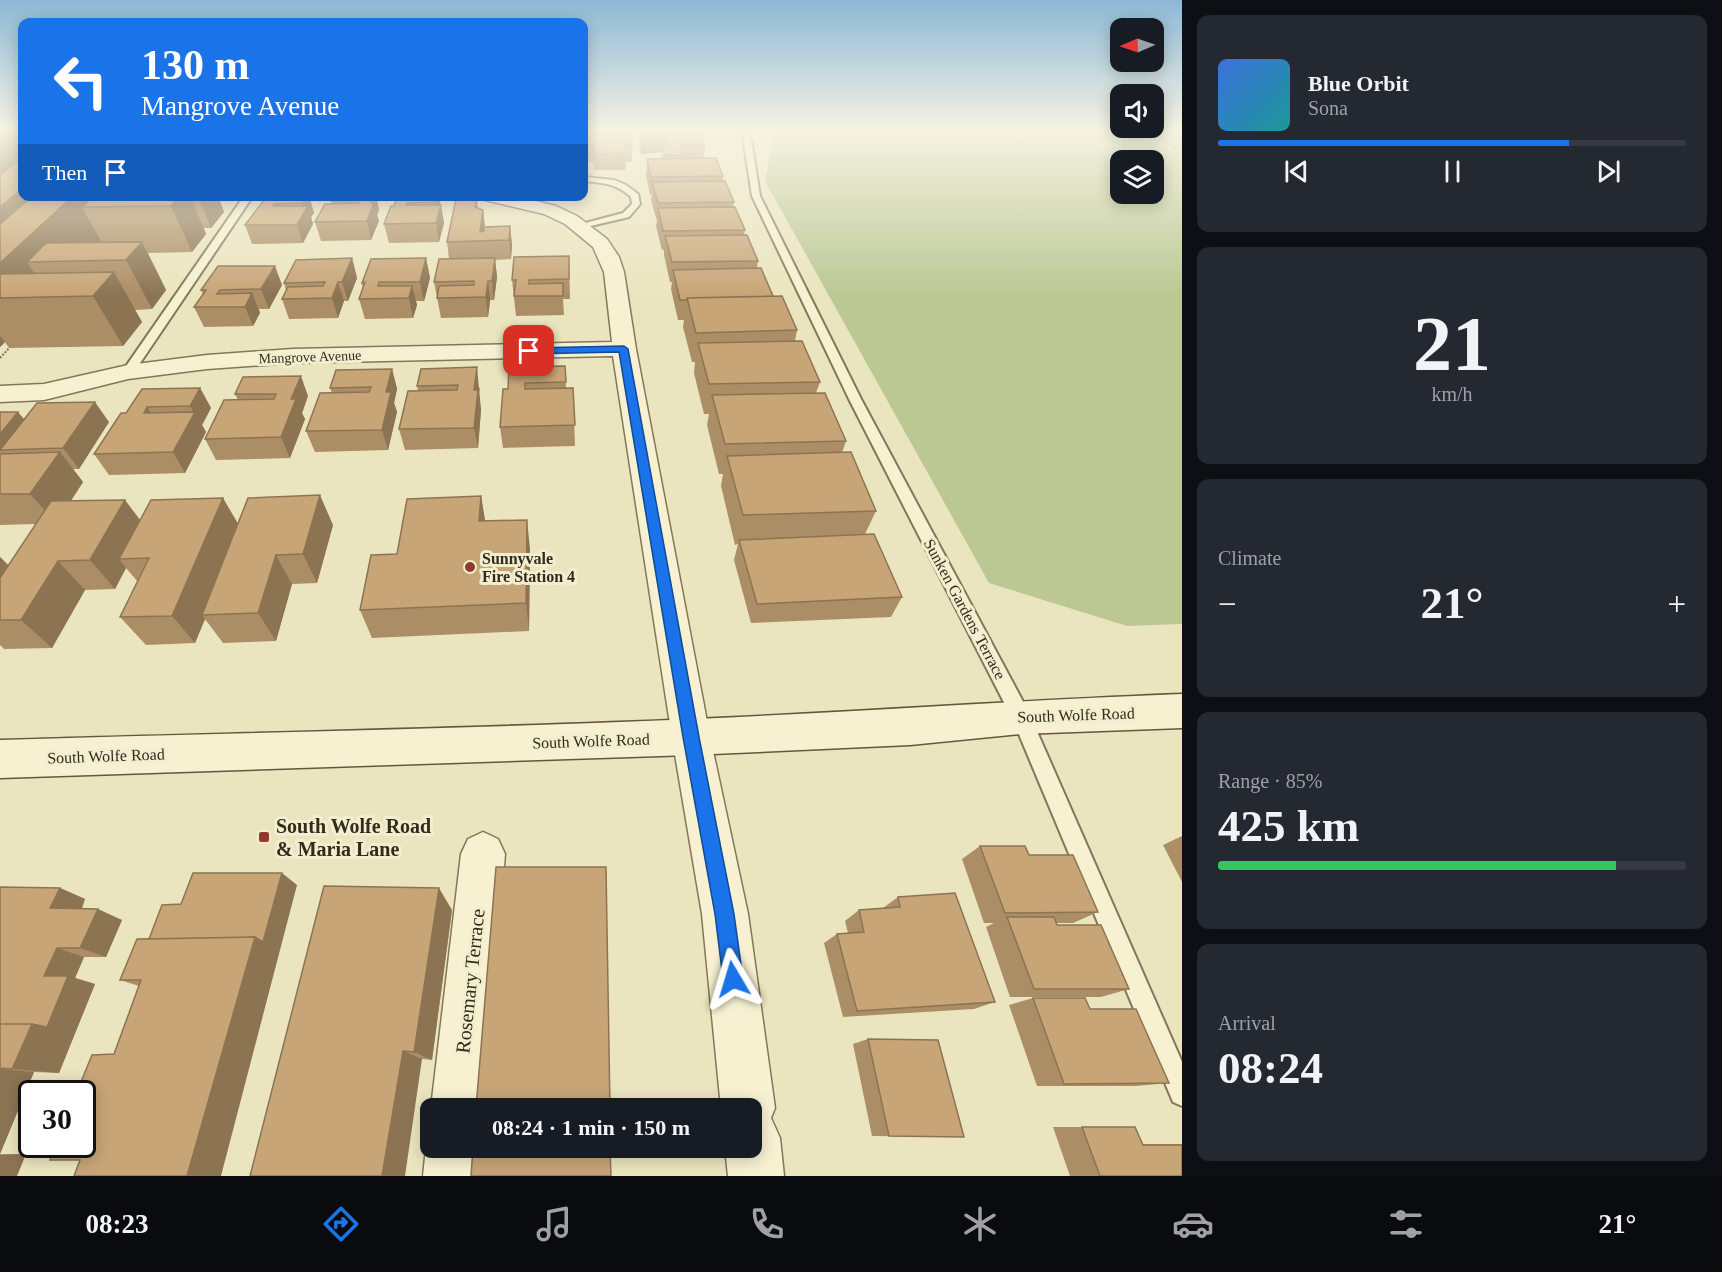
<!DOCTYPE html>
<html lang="en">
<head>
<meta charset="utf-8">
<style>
  body { margin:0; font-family:"Times New Roman",serif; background:#242831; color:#f1f3f6; height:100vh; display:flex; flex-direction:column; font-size:22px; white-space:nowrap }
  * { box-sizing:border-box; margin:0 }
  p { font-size:20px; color:#9ea1a6 }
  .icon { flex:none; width:33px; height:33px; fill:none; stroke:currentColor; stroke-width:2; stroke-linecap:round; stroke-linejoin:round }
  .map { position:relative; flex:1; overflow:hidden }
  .drawer { display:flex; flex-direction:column; gap:15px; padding:15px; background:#0d0f14; width:540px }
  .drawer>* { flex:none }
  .top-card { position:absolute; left:18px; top:18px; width:570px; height:183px; border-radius:12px; box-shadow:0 3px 15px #0003; background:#1a73e8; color:#fff; overflow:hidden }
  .needle { width:39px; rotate:268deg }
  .buttons { position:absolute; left:1110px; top:18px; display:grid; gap:12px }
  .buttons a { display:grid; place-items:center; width:54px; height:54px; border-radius:12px; background:#171b24; box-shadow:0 3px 15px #0003; font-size:30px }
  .speed { position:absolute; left:18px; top:1080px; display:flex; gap:12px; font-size:30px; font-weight:700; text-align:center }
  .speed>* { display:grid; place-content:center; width:78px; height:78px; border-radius:50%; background:#171b24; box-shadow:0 3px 15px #0003; line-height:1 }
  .speed .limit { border:3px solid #111; border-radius:9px; background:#fff; color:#111 }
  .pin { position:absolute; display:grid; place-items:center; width:51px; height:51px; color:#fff; margin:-26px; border-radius:12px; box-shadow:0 3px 9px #0006 }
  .me { position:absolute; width:66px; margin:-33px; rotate:353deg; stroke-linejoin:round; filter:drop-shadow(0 0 4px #0008) }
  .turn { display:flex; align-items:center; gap:21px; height:126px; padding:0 24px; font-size:27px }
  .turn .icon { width:78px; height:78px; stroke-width:2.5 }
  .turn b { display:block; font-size:42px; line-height:51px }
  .then { display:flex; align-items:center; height:57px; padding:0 24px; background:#0003; gap:12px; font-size:22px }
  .big { font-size:45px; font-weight:800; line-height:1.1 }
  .drawer .card { flex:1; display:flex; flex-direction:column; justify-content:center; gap:9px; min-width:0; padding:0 21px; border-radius:12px; background:#242831 }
  .drawer .dial { align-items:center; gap:0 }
  .dial b { font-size:78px; line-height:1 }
  .song { display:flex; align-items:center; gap:18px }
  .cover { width:72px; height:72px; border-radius:9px; background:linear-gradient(135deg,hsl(220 70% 55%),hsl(180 70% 35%)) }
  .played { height:6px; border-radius:3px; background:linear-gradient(90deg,#1a73e8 75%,#363941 75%) }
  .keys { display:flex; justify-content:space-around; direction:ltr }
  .heat { display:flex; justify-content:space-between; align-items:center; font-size:33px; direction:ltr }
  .charge { height:9px; border-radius:4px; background:linear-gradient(90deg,#34c759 85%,#363941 0) }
  .trip { position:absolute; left:420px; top:1098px; width:342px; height:60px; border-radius:12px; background:#171b24; box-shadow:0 3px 15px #0003; font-weight:800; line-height:60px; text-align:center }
  .menu { display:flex; height:96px; justify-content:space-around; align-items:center; background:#090b0e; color:#9ea1a6 }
  .menu .icon { width:42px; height:42px }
  .menu .current { color:#1a73e8 }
  .menu b { font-size:27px; color:#f1f3f6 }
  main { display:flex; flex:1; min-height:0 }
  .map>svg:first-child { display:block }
</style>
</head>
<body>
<main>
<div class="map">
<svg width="1182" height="1176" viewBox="0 0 1182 1176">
  <rect width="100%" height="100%" fill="#ebe5bf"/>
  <path fill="#bbc894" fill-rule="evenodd" d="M775 131H1182V624L1127 626 989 583 765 181ZM1120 160H1154V194H1120Z"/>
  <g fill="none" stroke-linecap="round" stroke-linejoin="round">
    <g stroke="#837659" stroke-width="4">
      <path id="lane" d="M742 131H748L751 139 760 196 861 399 1028 711 1182 1062V1106L1173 1102 1013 720 849 399 752 196Z
        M584 177 614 180 626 185 638 194 640 204 629 217 578 229V225L623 213 632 204 631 197C616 183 602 183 584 181Z
        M244 196H253L132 375H124L122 372Z"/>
    </g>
    <g stroke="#837659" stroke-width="3">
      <path id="street" d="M483 196H515L556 206 577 216 607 239 619 257 624 272 636 349 710 737 748 914 775 1108 771 1118 780 1138 784 1176H728L725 1148H752V1108H721L702 914 672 737 613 356 293 363 207 369 128 379 44 400 0 402V386L44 384 128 365 207 355 293 349 612 342 604 272 593 247 565 224 544 214 485 200Z
        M483 832 498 839 505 854 485 1108H431L461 854 468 839Z
        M430 1138V1148H482L479 1176H423L426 1148Z"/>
    </g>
    <g stroke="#65573c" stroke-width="3">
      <path id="secondary" d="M1182 694V728L1021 734 910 745 691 755 0 778V740C232 733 464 729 695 719 858 712 1020 700 1182 694Z"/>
    </g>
    <path stroke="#837659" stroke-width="2" stroke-dasharray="2 1.5" stroke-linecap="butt" d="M1147 131 1176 149
      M0 358 11 346"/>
    <use href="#lane" fill="#f7f1d2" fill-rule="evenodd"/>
    <use href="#street" fill="#f7f1d2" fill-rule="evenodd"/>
    <use href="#secondary" fill="#f7f1d2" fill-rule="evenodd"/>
  </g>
  <path fill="#ac8e66" d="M0 131H22V196H218L224 212 211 228H204L206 234 192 252 148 253 166 290 152 309 135 310 142 322 123 346 9 348 5 342 0 347Z
    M640 131 705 145 704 158 723 176V181L734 202 733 207 745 230 744 235 758 261 757 268 773 296 797 330 795 341 820 382 816 393 846 441 842 453 876 511 865 534 902 597 891 617 751 623 734 560 738 544 735 545 721 486 723 474H719L707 425 709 414H704L694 373 695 362H692L683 327 684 320H678L671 289 672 282H670L664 255V250H662L656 226 657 221 651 200 652 194 650 195 646 176 647 159H661L662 152 641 154 639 148Z
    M587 132 632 145V162H626L625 170H594L593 162H589L587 148Z
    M267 196H309L314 213 311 217 313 224 303 243 252 244 245 225Z
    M376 196 379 210 377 215 379 221 371 240 321 241 315 222 332 204 331 201Z
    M397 196H439L444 223 439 242 389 243 384 224 394 206Z
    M477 199 478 208 483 210 485 227 510 226 512 245 511 259 495 260 497 277 494 300H490L488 317 441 318 434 282 449 259 447 242Z
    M569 256 570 299H563L564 315 516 316 512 280Z
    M352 258 357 278 348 301H344L338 318 289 319 282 299 286 290 284 283Z
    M426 258 430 278 424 301H416L417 305 413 318 365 319 359 299 363 289 362 283Z
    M282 285 269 309H259L260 313 253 326 204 327 194 307 203 294 201 290Z
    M565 366 566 388H573L575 446 503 448 500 427 508 389Z
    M392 369 397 389 394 403 397 412 388 450 315 452 306 431 332 393 330 388Z
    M421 369 480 388 479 394 481 410 478 448 405 450 399 429 418 391 417 386Z
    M243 377 308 396 302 413 305 419 290 458 216 460 205 439 238 400 235 394Z
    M200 388 211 408 202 425 206 432 185 473 109 475 94 454 126 413Z
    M0 412 24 419 109 422 79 469H73L83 482 71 501 140 520 238 524 333 525 317 583 292 584 276 641 223 643 205 619 195 643 146 645 120 617 138 582 126 568 115 589 85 590 52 648 4 649 0 645V557L8 565 36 524 0 525Z
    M481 496 485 521 530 549 529 631 372 638 360 610 397 554Z
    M1182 836V882L1163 845Z
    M980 846 1029 855 1098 912 1073 923H1056L1057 925 1129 989 1101 997H1010L986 927 994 923H984L962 859Z
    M297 885 80 1160 114 1054 139 986 120 980 149 939 181 904Z
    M0 887 60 888 85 899 82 909 122 920 106 957H84L75 978 95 984 59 1073 34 1072 0 1154Z
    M898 897 995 1002 974 1009 843 1017 824 943 837 934 848 933 845 921 859 910 883 908Z
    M452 910 432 1060 422 1059 250 1176Z
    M1033 998 1090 1009 1169 1083 1136 1086H1037L1009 1005Z
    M868 1039 964 1137 872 1136 853 1044Z
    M1053 1127H1135L1142 1144H1182V1176H1070Z
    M0 1154H26L0 1176Z"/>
  <path fill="#8c7453" d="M13 131H18L22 139V184L0 202V139Z
    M665 135 664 150 662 145V152L641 154V137Z
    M22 189V196H102L82 207 101 241 82 261 27 262 49 296 0 298V207Z
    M179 196H190L206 234 192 252 171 206Z
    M198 196H218L224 212 211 228Z
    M307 196H309L314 213 311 217 313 224 303 243 297 225 305 210 303 203Z
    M373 196H376L379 210 377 215 379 221 371 240 367 221 371 203Z
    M437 196H439L440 206 441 205 444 223 439 242 436 223 438 215 436 202Z
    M483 210 485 228 483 241 480 232Z
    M510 226 512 245 511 259 509 240Z
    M142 242 166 290 152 309 126 260Z
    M352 258 357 278 348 301 342 282Z
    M426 258 430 278 424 301 420 282Z
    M495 258 497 277 494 300 492 281Z
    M275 266 282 285 269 309 261 289Z
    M114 272 142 322 123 346 93 296Z
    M488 281 490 300 488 317 486 297Z
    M338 282 344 301 338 318 332 298Z
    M412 286 417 305 413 318 409 298Z
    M252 293 260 313 253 326 245 307Z
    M0 336 5 342 0 347Z
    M477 367 481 410 478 448 474 428V390Z
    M392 369 397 389 394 403 397 412 388 450 382 430 386 392Z
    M301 376 308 396 302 413 305 419 290 458 281 437 291 399Z
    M200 388 211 408 202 425 206 432 185 473 173 452 194 413 190 406Z
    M95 402 109 422 79 469 63 448Z
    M147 407 160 427 144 413Z
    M18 412 35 432 0 450V434Z
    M60 452 83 482 56 523 30 494Z
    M320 495 333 525 317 583 303 554Z
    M481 496 486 526 479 521Z
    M223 498 240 527 202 615 205 619 195 643 172 616Z
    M125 500 147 529 119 559 126 568 115 589 90 560Z
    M527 520 530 549 529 631 526 603Z
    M276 555 292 584 276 641 258 613Z
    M0 557 18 575 0 603Z
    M58 561 85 590 52 648 21 620Z
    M282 873 297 885 221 1176H187L255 937Z
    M60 888 85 899 77 919 50 908Z
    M439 888 452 910 432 1060 414 1052Z
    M98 909 122 920 106 957 80 948Z
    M57 948 84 957 75 978 95 984 59 1073 12 1069 44 976Z
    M403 1051 422 1059 405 1176H382Z
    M0 1069 34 1072 0 1154Z
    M26 1154 17 1176H0V1155Z"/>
  <path fill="#c8a577" stroke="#8c7453" stroke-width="1.5" d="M0 131H13L0 139Z
    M629 131 632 145H624L626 153 594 154 593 145H589L587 132Z
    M640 131H699L705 145H680L684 155H665L662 145H668L665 135 641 137Z
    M22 158V189L0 207V175Z
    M716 158 723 176 651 177 647 159Z
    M725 181 734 202 658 203 652 182Z
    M33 196H73L0 263V224Z
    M94 196H179L171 206 82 207Z
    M267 196H307L303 203 274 204 273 206H308L297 225H245Z
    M333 196H373L371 203H374L367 221 315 222 325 204 359 203 360 200 331 201Z
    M397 196H437L436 202 407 203 406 205H441L436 223 384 224 391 206H394Z
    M456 199H477L475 207 483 210 480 232 484 231V227L510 226 509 240 447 242Z
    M735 207 745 230 663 231 658 208Z
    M747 235 758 261 672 262 665 236Z
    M142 242 126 260 27 262 46 243Z
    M569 256V279L529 280V284L563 283V296H514L516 280H512L514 257Z
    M352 258 342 282H338L332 298 282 299 288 287 323 286 325 282 284 283 296 260Z
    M426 258 420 282H379L378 286H412L409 298 359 299 365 282 362 283 371 259Z
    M495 258 492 281H488L486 297 437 298 439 286 474 285V281L434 282 439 259Z
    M218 266H275L261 289 220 290 217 294 252 293 245 307H194L206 290H201Z
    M761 268 773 296 687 298V300H680L673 270Z
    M114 272 93 296 0 298V274Z
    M782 296 797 330 696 333 687 298Z
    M802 341 820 382 709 384 698 343Z
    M565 366 566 382 525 383V389L573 388 575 425 500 427 503 389H508L509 367Z
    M477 367 474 390H478L474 428 399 429 408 391 457 390 458 385 417 386 421 369Z
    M392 369 386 392H391L382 430 306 431 320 393 369 392 371 387 330 388 336 370Z
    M301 376 291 399H296L281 437 205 439 224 400 274 399 276 394H235L243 377Z
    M200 388 190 406 147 407 144 413 195 412 173 452 94 454 121 413H126L142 389Z
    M825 393 846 441 725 444 712 395Z
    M95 402 63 448 0 450 37 403Z
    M0 412H18L0 434Z
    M60 452 30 494H0V454Z
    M851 452 876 511 743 515 727 456Z
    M320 495 303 554 276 555 258 613 202 615 248 498Z
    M481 496 479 521 527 520 526 603 360 610 371 555 397 554 407 499Z
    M223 498 172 616 120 617 149 558 119 559 151 500Z
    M125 500 90 560 58 561 21 620H0V578L51 501Z
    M874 534 902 597 757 604 739 540Z
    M980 846H1025L1029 855H1073L1098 912 1005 913Z
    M496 867H606L610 1108H476Z
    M193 873H282L263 942 255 937 149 939 162 905 181 904Z
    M324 886 439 888 414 1052 403 1051 382 1176H250Z
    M0 887 60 888 50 908 98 909 80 948H57L44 976H68L47 1027 32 1024H0Z
    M955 893 995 1002 857 1011 837 934 864 932 859 910 900 907 898 897Z
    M1007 917H1054L1057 925H1101L1129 989H1034Z
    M255 937 187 1176H74L80 1160H50L56 1144H82V1094H76L92 1055 114 1054 141 980H120L137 939Z
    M1033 998H1085L1090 1009H1136L1169 1083 1064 1084Z
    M0 1024H32L12 1069 0 1068Z
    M868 1039 938 1040 964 1137 889 1136Z
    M1082 1127H1135L1143 1145H1182V1176H1100Z
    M473 1148H610L611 1176H471Z"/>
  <linearGradient id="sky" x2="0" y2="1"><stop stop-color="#8cb8d6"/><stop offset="0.44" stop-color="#f6f3e2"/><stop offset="1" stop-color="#f6f3e2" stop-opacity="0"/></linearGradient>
  <rect width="1182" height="295" fill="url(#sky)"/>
  <path fill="#1a73e8" stroke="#114b97" stroke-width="1.5" d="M624 346 628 349 699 737 734 914 743 979 740 986 733 989 725 986 723 979 715 914 683 737 619 352 529 354 524 351 529 348Z"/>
  <g fill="#8f3a2b" stroke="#f3eecf" stroke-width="2">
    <circle cx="470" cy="567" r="6"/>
    <rect x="258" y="831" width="12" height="12" rx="3"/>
  </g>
  <g text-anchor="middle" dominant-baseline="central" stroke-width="6" stroke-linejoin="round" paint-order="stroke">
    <g font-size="14" fill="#332b1c" stroke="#f3eecf">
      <text transform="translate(310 357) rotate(-2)">Mangrove Avenue</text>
    </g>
    <g font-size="16" font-weight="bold" fill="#332b1c" stroke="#f3eecf" text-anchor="start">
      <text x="482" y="558">Sunnyvale<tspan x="482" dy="18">Fire Station 4</tspan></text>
    </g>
    <g font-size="16" fill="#332b1c" stroke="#f3eecf">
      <text transform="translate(965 609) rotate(62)">Sunken Gardens Terrace</text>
      <text transform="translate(1076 715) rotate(-2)">South Wolfe Road</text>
      <text transform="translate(591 741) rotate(-2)">South Wolfe Road</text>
      <text transform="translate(106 756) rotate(-2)">South Wolfe Road</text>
    </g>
    <g font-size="20" font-weight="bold" fill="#332b1c" stroke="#f3eecf" text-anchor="start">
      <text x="276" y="826">South Wolfe Road<tspan x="276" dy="23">&amp; Maria Lane</tspan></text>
    </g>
    <g font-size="20" fill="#332b1c" stroke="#f3eecf">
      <text transform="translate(470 981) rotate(-84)">Rosemary Terrace</text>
    </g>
  </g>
</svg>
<div class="buttons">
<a><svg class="needle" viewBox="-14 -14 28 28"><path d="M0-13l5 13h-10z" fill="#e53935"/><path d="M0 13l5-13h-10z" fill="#9ea1a6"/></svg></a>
<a><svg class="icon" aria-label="sound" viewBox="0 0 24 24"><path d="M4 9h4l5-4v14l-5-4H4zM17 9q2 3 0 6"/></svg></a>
<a><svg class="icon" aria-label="layers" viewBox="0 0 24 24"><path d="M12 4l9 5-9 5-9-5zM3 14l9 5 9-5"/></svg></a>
</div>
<div class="speed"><div class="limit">30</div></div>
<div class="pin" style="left:529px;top:351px;background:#d93025"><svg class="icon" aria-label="arrive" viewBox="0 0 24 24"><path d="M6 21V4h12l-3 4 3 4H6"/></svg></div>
<svg class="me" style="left:733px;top:979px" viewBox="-20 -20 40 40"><path d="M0-17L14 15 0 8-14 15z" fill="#1a73e8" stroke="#fff" stroke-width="4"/></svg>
<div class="trip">08:24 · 1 min · 150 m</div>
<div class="top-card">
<div class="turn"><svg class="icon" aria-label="left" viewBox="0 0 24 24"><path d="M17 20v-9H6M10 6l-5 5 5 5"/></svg><div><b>130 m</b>Mangrove Avenue</div></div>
<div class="then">Then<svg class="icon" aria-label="arrive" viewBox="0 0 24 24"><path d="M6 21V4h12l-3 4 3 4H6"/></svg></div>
</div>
</div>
<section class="drawer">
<div class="card">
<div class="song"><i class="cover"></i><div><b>Blue Orbit</b><p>Sona</p></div></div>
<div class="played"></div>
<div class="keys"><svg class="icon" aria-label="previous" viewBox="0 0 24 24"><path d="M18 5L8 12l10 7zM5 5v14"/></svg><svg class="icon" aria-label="pause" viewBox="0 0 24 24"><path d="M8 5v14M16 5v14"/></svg><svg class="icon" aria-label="next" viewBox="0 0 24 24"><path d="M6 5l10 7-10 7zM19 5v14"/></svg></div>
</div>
<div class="card dial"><b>21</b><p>km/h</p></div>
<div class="card"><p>Climate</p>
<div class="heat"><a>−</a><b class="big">21°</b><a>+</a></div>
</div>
<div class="card"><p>Range · 85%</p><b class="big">425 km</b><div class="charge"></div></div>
<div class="card"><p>Arrival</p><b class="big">08:24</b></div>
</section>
</main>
<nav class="menu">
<b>08:23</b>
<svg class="icon current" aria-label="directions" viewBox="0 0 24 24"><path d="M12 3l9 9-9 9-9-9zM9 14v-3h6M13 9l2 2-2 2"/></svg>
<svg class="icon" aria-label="music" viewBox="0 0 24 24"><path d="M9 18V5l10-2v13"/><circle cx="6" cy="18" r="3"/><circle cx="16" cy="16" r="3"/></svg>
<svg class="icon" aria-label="phone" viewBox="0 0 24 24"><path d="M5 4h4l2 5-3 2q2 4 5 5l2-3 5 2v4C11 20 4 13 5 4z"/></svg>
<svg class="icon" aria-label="climate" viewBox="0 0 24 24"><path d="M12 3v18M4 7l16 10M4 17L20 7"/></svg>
<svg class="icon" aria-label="car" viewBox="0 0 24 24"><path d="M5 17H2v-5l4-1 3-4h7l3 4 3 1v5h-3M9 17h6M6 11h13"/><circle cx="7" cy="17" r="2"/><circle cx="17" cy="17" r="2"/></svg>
<svg class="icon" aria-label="filters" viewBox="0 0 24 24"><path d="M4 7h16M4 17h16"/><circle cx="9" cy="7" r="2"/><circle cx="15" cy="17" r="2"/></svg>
<b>21°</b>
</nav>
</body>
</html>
